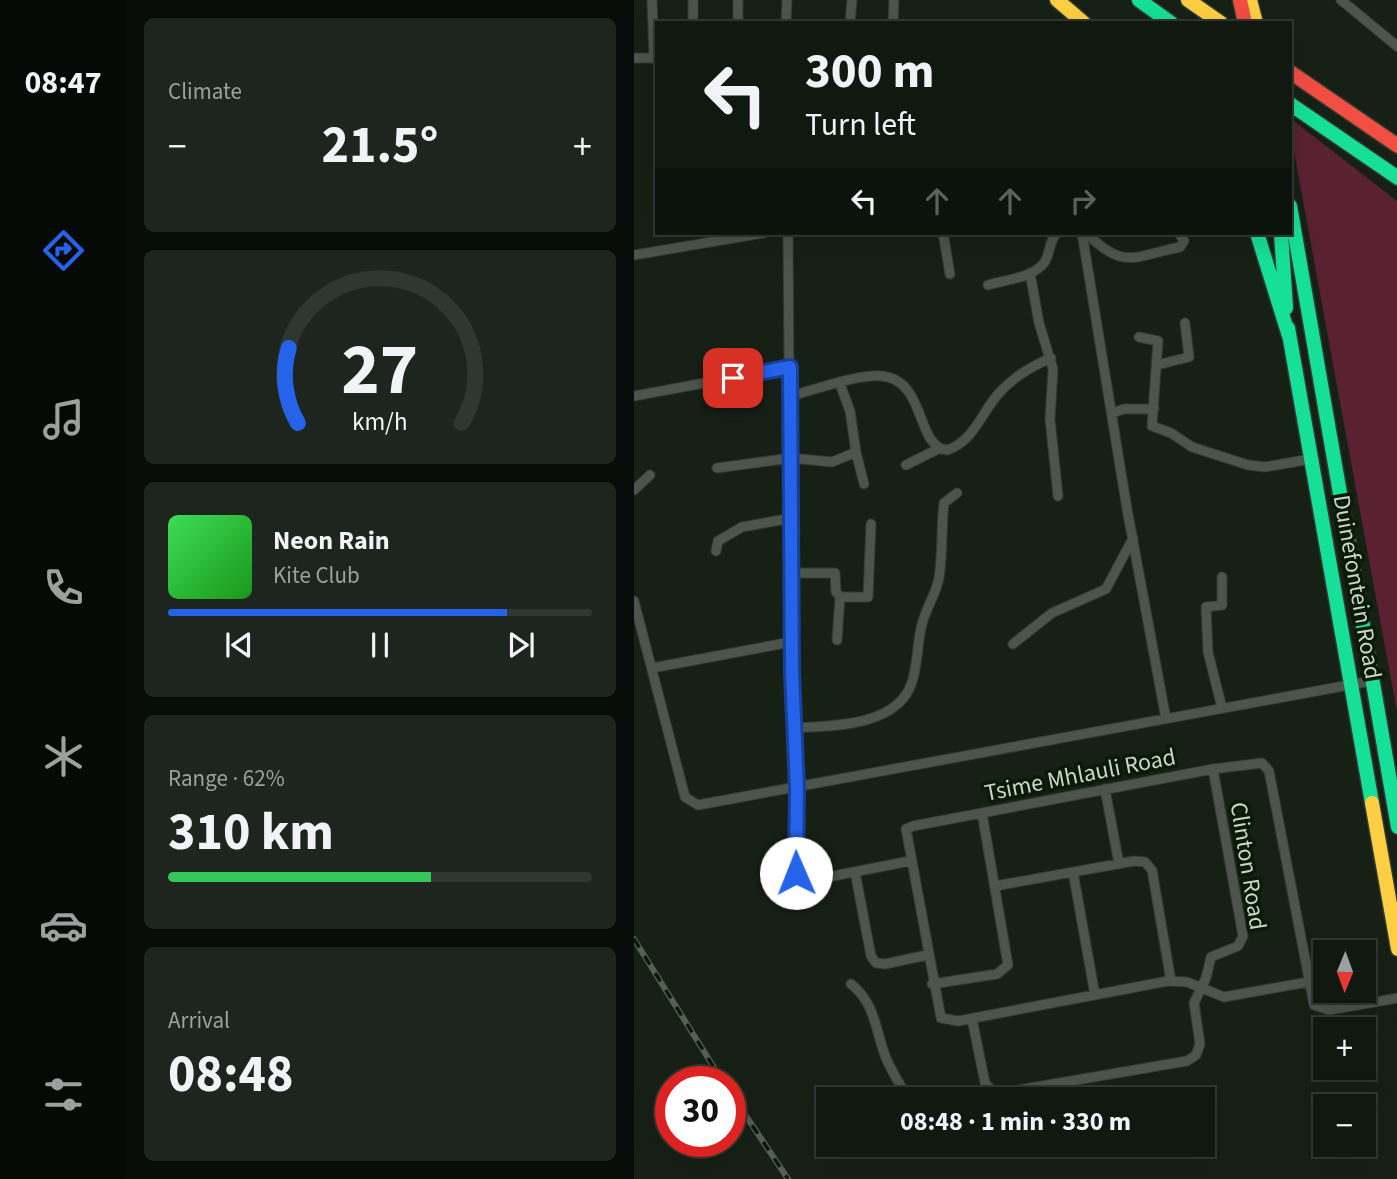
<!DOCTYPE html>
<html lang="en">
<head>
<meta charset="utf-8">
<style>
  body { margin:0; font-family:"Source Sans 3",sans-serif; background:#1e251e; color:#f1f3f6; height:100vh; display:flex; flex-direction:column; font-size:26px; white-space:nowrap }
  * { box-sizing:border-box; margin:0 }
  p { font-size:23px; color:#9ca09f }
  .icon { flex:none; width:38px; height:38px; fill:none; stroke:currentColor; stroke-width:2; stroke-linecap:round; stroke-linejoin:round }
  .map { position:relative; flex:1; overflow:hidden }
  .details { display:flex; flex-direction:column; gap:18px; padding:18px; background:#090d09; width:508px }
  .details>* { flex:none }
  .banner { position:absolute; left:21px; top:21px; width:637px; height:214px; border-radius:0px; box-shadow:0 7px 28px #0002,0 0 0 2px #303730; background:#101810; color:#f1f3f6; overflow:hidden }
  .needle { width:46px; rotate:181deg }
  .controls { position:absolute; left:679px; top:940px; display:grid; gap:14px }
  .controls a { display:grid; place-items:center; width:63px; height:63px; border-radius:0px; background:#101810; box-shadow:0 7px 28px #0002,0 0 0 2px #303730; font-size:35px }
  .speed { position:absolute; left:21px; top:1066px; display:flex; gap:14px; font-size:35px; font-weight:700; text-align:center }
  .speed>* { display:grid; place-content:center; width:91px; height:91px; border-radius:50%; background:#101810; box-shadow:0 7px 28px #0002,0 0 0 2px #303730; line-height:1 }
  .speed .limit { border:10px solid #d22; background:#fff; color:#111 }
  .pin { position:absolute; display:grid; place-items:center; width:60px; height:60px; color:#fff; margin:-30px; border-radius:14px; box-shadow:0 4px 10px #0006 }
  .me { position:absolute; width:77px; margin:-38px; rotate:359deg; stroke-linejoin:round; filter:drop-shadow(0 0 5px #0008) }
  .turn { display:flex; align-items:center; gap:24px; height:147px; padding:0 35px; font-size:32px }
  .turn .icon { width:91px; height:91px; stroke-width:2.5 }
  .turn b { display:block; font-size:49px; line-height:60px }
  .lanes { display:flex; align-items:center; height:66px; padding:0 35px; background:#0003; justify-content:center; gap:35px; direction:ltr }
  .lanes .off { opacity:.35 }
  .big { font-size:52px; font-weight:700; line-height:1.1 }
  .details .tile { flex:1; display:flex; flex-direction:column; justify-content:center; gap:10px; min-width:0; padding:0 24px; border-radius:10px; background:#1e251e }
  .details .dial { align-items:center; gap:0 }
  .dial svg { height:182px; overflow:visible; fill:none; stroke:#303730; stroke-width:7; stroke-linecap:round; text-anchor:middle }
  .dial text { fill:#f1f3f6; stroke:none }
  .song { display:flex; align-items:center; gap:21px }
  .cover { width:84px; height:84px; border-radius:10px; background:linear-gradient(135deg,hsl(130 70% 55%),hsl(120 70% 35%)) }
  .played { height:7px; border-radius:4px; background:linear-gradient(90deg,#2563eb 80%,#303730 80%) }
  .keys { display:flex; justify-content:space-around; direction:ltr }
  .heat { display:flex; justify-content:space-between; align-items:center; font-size:38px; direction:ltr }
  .charge { height:10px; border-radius:5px; background:linear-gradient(90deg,#34c759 62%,#303730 0) }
  .trip { position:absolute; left:182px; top:1087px; width:399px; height:70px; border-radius:0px; background:#101810; box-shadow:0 7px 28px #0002,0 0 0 2px #303730; font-weight:700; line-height:70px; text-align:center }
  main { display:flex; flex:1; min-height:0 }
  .dock { display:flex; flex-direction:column; width:126px; justify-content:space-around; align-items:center; background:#060a06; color:#9ca09f }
  .dock .icon { width:49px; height:49px }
  .dock .active { color:#2563eb }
  .dock b { font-size:32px; color:#f1f3f6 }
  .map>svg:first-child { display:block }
</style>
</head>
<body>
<main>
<nav class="dock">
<b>08:47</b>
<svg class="icon active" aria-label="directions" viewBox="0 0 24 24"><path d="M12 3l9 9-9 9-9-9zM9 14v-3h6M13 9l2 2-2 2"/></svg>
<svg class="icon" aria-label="music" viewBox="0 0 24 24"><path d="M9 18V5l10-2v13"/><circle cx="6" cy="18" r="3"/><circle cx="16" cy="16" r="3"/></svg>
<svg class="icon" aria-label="phone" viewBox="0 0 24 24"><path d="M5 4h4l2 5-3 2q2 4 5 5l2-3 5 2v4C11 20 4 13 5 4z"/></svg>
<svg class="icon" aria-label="climate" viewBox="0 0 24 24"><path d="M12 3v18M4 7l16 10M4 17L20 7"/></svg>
<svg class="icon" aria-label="car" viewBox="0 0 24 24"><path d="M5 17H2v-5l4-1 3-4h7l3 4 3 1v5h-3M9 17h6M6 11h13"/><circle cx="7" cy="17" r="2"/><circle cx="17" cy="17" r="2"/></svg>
<svg class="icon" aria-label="filters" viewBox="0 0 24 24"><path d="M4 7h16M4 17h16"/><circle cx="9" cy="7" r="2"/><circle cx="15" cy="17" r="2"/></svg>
</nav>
<section class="details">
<div class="tile"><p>Climate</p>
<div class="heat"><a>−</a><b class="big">21.5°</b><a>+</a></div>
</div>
<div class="tile dial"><svg viewBox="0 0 100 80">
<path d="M14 69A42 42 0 1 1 86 69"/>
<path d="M14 69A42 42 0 0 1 10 36" stroke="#2563eb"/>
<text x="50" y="56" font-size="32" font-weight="700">27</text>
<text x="50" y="72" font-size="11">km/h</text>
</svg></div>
<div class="tile">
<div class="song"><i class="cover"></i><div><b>Neon Rain</b><p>Kite Club</p></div></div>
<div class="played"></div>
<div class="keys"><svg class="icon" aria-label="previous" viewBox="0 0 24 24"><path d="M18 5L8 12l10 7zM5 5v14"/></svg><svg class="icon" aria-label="pause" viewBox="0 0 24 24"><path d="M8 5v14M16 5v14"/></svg><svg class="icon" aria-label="next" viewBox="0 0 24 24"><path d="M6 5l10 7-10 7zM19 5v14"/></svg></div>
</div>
<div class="tile"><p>Range · 62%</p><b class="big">310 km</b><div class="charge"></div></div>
<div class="tile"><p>Arrival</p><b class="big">08:48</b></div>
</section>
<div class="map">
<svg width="764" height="1179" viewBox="0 0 764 1179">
  <rect width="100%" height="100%" fill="#162015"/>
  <path fill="#5a2231" d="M656 118 763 201V712L656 130Z"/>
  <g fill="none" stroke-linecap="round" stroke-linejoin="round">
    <g stroke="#333a32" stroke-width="11">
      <path id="street" d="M18 0 20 58
        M59 0V23
        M104 0V23
        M707 0 764 47
        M152 23 153 0
        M216 23 218 0
        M259 23 260 0
        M0 58H23
        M154 233 157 642 163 788 161 868 168 881
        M309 233 316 274
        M448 233 493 509 532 719
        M452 233C490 270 498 257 546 247L550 241 545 233
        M0 255 130 233
        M396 273 405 323 419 369 416 419 424 496
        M354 285C372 279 397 279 410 263 417 253 414 242 423 233
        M505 337 524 341 518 426 537 433 558 447 614 465 631 467 677 459
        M523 365 555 357 551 323
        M206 384 216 411 222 452
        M0 396 156 367
        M156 396C181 390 222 374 248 376 293 381 281 446 313 450 341 441 348 410 367 391 381 376 398 366 417 358
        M478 413 490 409H520
        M272 465 306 448
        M83 468 157 458 198 462 222 452 230 484
        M0 490 16 475
        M82 551 84 541 108 527 158 518
        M158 573H201L202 592 206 597 203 640
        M588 577V605L572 607 574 652 588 708
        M206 597H234L237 524
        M0 601 51 797 64 805 737 681
        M379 644 418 613 472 589 499 538
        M18 668 157 642
        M159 728C197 726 264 727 278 682 284 664 283 643 288 624 292 608 302 594 305 578 309 553 307 528 310 503L323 493
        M471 789 485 864
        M221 872 237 956 242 963 251 964 293 955
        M439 872 461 995
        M189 878 276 861
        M361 886 500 861 511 862 518 870 537 981
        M674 982 590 997 553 982 534 981 324 1021 307 1018 272 829 279 826 579 769 628 763 635 771 680 1005 695 1010 764 998
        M217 984C242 1004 241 1030 252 1058 258 1072 266 1085 274 1098
        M298 984 363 974 374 965 348 813
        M338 1019 351 1083 361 1094 553 1061 562 1055 566 1044 560 1003 572 978 577 957 604 946 609 936 579 769"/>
    </g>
    <g stroke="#333a32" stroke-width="17">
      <path id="fast" d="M505 0 537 23
        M656 104 764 178
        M656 206 764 827
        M623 233 655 336
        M647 233 652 308
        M654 328 738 803"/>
    </g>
    <g stroke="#333a32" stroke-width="17">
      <path id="slow" d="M423 0 450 23
        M554 0 587 23
        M616 0 622 23
        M738 803 764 949"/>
    </g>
    <g stroke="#333a32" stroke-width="17">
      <path id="jam" d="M606 0 611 23
        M656 72 764 146"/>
    </g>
    <use href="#street" stroke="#4d544c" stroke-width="9"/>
    <use href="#fast" stroke="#16e098" stroke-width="14"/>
    <use href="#slow" stroke="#ffcf43" stroke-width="14"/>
    <use href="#jam" stroke="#f24e42" stroke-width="14"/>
    <g stroke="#575e56" stroke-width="6">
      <path id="rail" d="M0 939 89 1082
        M96 1092 154 1179"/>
    </g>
    <use href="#rail" stroke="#091b07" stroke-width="3.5" stroke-dasharray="10" stroke-linecap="butt"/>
  </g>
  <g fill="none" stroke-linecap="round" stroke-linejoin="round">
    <g stroke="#184099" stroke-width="18">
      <path id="route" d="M99 378 156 367 158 673 163 788 162 873"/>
    </g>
    <use href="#route" stroke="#2563eb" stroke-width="12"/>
  </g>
  <g text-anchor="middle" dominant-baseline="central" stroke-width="7" stroke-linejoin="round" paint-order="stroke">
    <g font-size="24" fill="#cad6c8" stroke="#091b07">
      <text transform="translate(723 587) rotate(80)">Duinefontein Road</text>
      <text transform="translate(446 775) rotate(-11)">Tsime Mhlauli Road</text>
      <text transform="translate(614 866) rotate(81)">Clinton Road</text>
    </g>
  </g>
</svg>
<div class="controls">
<a><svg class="needle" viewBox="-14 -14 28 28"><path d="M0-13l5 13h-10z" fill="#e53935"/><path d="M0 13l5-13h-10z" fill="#9ca09f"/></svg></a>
<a>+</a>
<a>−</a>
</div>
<div class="speed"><div class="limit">30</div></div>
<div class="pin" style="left:99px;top:378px;background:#d93025"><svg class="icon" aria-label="arrive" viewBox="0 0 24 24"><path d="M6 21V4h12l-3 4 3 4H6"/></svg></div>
<svg class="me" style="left:162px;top:873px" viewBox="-20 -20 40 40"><circle r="19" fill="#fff"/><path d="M0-13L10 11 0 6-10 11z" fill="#2563eb"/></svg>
<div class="trip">08:48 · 1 min · 330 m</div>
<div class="banner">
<div class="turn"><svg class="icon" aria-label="left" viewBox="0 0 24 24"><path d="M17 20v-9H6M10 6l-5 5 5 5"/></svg><div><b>300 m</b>Turn left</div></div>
<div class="lanes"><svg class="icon" aria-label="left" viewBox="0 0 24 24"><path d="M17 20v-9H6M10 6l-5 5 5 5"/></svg><svg class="icon off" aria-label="ahead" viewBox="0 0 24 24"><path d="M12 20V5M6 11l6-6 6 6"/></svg><svg class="icon off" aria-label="ahead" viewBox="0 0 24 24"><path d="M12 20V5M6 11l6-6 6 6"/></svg><svg class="icon off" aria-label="right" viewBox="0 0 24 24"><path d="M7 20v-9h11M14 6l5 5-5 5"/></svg></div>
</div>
</div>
</main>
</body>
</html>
